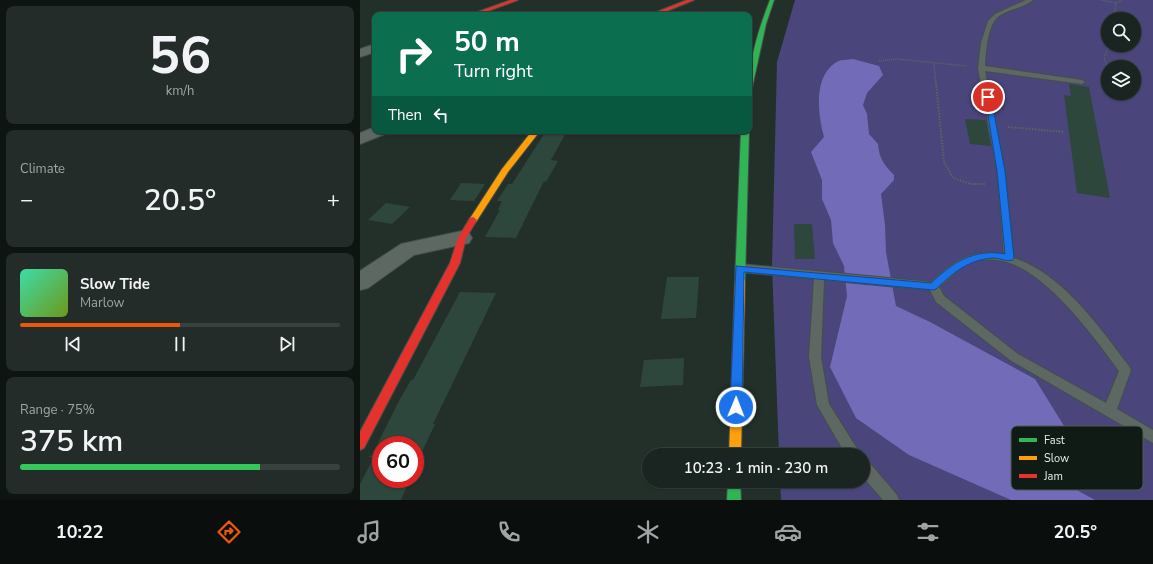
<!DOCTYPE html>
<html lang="en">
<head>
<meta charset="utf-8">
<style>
  body { margin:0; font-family:"Nunito Sans",sans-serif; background:#232c29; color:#f1f3f6; height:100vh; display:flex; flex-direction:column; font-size:15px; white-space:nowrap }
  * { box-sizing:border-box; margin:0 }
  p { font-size:13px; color:#9fa4a5 }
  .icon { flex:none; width:22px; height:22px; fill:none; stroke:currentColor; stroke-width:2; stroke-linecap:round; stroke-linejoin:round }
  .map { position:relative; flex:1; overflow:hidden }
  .details { display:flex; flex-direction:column; gap:6px; padding:6px; background:#0e1412; width:360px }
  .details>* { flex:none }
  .top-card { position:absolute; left:12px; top:12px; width:380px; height:122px; border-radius:8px; box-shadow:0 1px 3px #0004,0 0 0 1px #38413e; background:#0b6e4f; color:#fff; overflow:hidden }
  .controls { position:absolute; left:741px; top:12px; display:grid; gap:8px }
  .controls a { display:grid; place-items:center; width:40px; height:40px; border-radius:50%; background:#1a2420; box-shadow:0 1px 3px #0004,0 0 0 1px #38413e; font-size:20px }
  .speed { position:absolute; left:12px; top:436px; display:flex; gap:8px; font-size:20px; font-weight:700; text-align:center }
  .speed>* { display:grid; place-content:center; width:52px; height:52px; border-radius:50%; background:#1a2420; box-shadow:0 1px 3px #0004,0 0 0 1px #38413e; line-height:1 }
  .speed .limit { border:6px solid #d22; background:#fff; color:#111 }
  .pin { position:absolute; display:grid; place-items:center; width:34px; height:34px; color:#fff; margin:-17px; border:2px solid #fff; border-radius:50%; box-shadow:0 1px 4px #0007 }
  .me { position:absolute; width:44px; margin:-22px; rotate:1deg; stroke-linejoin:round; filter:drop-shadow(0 0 3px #0008) }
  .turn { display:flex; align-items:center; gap:14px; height:84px; padding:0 16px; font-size:18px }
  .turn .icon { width:52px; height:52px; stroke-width:2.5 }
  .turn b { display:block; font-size:28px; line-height:34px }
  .then { display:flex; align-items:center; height:38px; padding:0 16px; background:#0003; gap:8px; font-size:15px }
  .big { font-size:30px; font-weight:600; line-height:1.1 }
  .details .tile { flex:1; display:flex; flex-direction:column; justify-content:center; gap:6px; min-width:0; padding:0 14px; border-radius:8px; background:#232c29 }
  .details .dial { align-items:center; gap:0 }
  .dial b { font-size:52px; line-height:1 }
  .song { display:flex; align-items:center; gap:12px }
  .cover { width:48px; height:48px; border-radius:6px; background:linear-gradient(135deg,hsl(160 70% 55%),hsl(80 70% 35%)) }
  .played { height:4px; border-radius:2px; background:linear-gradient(90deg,#ea580c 50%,#38413e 50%) }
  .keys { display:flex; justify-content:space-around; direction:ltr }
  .heat { display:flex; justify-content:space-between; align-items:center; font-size:22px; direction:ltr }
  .charge { height:6px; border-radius:3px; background:linear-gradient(90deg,#34c759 75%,#38413e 0) }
  .trip { position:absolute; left:282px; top:448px; width:228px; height:40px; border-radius:20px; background:#1a2420; box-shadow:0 1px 3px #0004,0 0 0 1px #38413e; font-weight:600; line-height:40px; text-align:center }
  .menu { display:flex; height:64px; justify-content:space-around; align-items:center; background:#0a0e0d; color:#9fa4a5 }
  .menu .icon { width:28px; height:28px }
  .menu .current { color:#ea580c }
  .menu b { font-size:18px; color:#f1f3f6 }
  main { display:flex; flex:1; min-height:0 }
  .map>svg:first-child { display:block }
</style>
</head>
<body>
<main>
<section class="details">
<div class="tile dial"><b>56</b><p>km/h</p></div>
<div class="tile"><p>Climate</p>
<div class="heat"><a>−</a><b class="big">20.5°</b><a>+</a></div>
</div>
<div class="tile">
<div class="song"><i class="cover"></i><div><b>Slow Tide</b><p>Marlow</p></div></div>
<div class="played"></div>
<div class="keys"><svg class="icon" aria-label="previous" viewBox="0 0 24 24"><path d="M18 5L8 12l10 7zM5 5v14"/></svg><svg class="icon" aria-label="pause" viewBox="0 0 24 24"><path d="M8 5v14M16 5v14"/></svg><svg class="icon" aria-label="next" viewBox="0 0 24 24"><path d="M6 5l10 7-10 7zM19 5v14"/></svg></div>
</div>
<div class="tile"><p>Range · 75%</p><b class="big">375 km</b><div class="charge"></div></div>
</section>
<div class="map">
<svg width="793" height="500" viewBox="0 0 793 500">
  <rect width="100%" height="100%" fill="#23302a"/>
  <path fill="#4a467b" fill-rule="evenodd" d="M435 0H793V500H421L420 481H503V455H419L412 266 417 62ZM748 19H774V45H748ZM748 67H774V93H748Z"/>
  <path fill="#726bb7" d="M493 59 519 66 523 75 507 93 503 105 507 114 509 134 518 144C519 158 524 165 534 175V180L521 194 525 225 526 252 536 306 570 322 675 379 709 434 695 478 735 500H651L549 455 496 418 470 367 487 296 484 266 473 243 471 220 462 199V180L451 152 464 137C458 115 453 78 475 63 480 59 488 60 493 59Z"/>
  <path fill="#2d473d" d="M709 84 729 87 750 198 717 193 704 95 711 96Z
    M605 119 626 120 631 146 610 144Z
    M186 131H207L191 160 198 161 186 182 184 181 156 238 125 237 140 210H138L142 201H137L148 184H152Z
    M101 183 125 184 114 201 90 200Z
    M26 203 50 207 32 224 8 220Z
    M434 224H452L455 259H435Z
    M307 277H339L336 318 301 319Z
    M100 292 136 293 73 424H75L55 467V445H21V479H50L41 500H0V484L14 457H8L12 455 40 399 51 380H53Z
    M324 358 323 385 280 387 284 360Z"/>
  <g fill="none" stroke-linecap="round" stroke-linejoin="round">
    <g stroke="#434f49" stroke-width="2">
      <path id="lane" d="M666 0H673C663 8 649 9 639 16 627 25 626 53 625 66L722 80 725 82 722 84 625 71 645 171 654 258C702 273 740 328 769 366L771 370 757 409 793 430V443L650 360 576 302 570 290 464 280 461 357 469 404 501 455H486L457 405 449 357 454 279 380 272 375 268 380 264 571 282C591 263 614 246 644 255L637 171 618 68 621 43 628 21 635 14ZM615 260C622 260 630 259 637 260 683 265 733 336 759 371L746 403 658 354 584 296 579 287 601 268Z
        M503 459 508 461 537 495 539 500H523L503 477Z"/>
    </g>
    <g stroke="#434f49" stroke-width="2">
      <path id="street" d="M15 44V52L0 57V49Z
        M15 127V131H27L25 134 0 144V133Z
        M102 231 109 233 112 238 109 243 54 255 8 288 0 290V271L41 244Z"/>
    </g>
    <g stroke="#434f49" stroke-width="2">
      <path id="fast" d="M410 0H414L406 24 392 88 389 90C389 59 399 28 410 0Z
        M381 131H389L385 281 383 283H377L375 281Z
        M368 481H380L381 500H367Z"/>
    </g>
    <g stroke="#434f49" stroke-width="2">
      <path id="slow" d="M172 131H180L148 172 116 222H110L109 220 142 169Z
        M380 278 383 279 385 281 381 455H369L375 281 377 279Z"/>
    </g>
    <g stroke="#434f49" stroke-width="2">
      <path id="jam" d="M151 0H158L117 15H109Z
        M327 0H334L297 15H289Z
        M113 217 117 220 106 238 100 263 4 448 0 450V432L90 263 98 238 110 218Z"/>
    </g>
    <path stroke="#5a6560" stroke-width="1.5" stroke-dasharray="1 1" stroke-linecap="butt" d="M741 0 756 3
      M754 19 756 3 762 0
      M519 61 537 59 607 66
      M574 64 576 84
      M748 67 744 58 749 45"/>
    <path stroke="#5a6560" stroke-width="2" stroke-dasharray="1.5 1.5" stroke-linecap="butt" d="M576 83 584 162 593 178 611 184H626
      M648 127 705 132"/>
    <use href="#lane" fill="#5e6863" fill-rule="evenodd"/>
    <use href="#street" fill="#5e6863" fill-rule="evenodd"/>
    <use href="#fast" fill="#30b455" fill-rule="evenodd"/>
    <use href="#slow" fill="#ff9f0a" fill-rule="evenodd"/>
    <use href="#jam" fill="#e5322d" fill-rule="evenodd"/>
  </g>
  <path fill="#1a73e8" stroke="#114b97" d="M628 95 631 97 645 171 654 258 653 260C646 262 640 258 634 258 609 259 593 273 576 289L573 290 384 272 382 407 380 411 376 412 372 411 370 407 376 266 571 283C592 263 614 248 645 254L637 171 625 97Z"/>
  <rect x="651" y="426" width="132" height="64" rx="6" fill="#101b16" stroke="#4f5b55" stroke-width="1"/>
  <rect x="659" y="438" width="18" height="4" fill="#30b455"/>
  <rect x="659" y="456" width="18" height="4" fill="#ff9f0a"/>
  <rect x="659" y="474" width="18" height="4" fill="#e5322d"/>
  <g font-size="11" fill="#e1f0e8">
    <text x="684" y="444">Fast</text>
    <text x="684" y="462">Slow</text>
    <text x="684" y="480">Jam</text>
  </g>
</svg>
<div class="controls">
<a><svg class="icon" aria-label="search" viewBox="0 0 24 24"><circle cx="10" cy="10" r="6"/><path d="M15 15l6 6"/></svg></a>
<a><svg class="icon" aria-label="layers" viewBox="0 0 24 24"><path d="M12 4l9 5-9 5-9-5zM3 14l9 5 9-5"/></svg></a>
</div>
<div class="speed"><div class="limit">60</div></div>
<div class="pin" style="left:628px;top:97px;background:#d93025"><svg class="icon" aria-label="arrive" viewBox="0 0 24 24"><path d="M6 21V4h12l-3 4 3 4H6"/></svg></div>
<svg class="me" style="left:376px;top:407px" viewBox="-20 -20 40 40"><circle r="17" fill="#1a73e8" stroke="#fff" stroke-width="3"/><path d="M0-11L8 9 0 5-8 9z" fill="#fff"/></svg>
<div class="trip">10:23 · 1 min · 230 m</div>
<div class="top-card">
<div class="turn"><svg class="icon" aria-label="right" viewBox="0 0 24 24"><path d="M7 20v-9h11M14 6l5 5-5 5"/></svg><div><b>50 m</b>Turn right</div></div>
<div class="then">Then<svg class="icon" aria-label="left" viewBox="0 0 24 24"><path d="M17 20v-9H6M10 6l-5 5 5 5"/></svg></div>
</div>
</div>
</main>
<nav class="menu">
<b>10:22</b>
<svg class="icon current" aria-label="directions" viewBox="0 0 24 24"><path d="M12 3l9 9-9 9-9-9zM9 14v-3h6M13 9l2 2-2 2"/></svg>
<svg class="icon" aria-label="music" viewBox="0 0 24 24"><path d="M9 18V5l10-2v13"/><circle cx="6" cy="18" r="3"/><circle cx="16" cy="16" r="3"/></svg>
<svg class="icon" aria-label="phone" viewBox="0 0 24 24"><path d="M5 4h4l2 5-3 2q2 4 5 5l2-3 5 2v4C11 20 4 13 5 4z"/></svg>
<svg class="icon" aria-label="climate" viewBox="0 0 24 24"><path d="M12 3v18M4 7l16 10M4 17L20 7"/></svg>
<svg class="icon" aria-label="car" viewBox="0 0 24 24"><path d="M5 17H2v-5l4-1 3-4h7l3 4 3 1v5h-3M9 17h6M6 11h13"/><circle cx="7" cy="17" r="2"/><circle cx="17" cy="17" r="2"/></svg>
<svg class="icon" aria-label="filters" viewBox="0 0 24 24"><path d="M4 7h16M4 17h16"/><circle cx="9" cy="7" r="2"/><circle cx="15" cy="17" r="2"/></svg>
<b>20.5°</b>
</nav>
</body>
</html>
